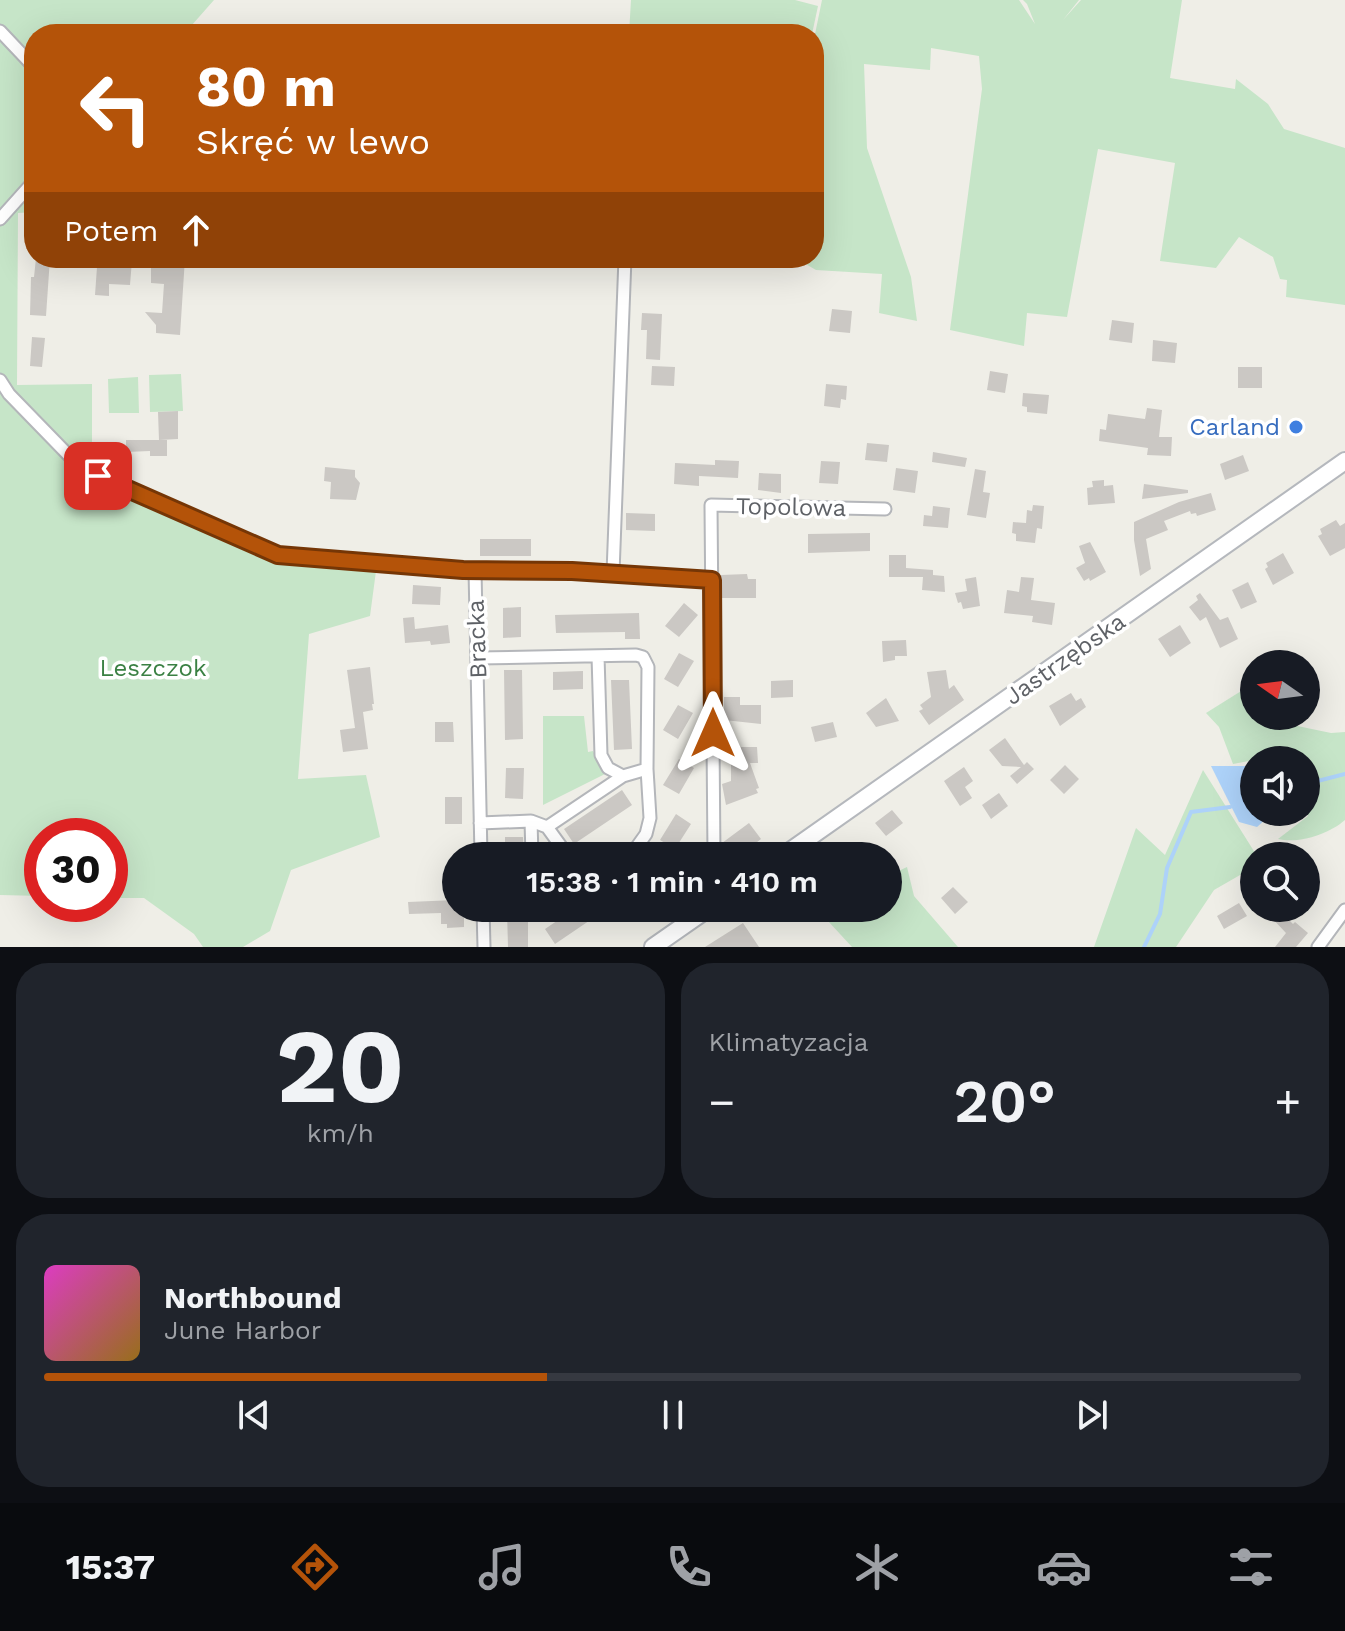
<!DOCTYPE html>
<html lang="pl">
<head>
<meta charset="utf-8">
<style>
  body { margin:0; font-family:"Work Sans",sans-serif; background:#20242c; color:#f1f3f6; height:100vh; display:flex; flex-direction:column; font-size:30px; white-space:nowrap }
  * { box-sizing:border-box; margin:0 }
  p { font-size:26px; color:#9ea1a6 }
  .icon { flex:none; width:44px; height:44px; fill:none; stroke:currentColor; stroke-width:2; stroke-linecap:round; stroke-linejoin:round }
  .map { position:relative; height:947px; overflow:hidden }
  .side { display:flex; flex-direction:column; gap:16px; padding:16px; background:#0d0f14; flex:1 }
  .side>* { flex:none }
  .hud { position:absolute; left:24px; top:24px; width:800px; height:244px; border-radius:32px; box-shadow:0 8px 32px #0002; background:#b45309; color:#fff; overflow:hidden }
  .needle { width:52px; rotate:284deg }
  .buttons { position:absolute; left:1240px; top:650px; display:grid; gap:16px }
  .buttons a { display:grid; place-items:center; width:80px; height:80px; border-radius:50%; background:#171b24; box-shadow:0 8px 32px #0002; font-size:40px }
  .speed { position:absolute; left:24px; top:818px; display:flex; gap:16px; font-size:40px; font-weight:700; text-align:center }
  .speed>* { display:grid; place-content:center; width:104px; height:104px; border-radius:50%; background:#171b24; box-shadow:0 8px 32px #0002; line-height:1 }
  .speed .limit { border:12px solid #d22; background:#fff; color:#111 }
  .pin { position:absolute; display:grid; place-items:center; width:68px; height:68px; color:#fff; margin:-34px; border-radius:16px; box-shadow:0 4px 12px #0006 }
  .me { position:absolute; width:88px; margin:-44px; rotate:0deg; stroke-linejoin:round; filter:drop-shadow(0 0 6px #0008) }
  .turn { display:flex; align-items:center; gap:28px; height:168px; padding:0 40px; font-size:36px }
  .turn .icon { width:104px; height:104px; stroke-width:2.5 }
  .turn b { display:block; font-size:56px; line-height:68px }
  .then { display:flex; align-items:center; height:76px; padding:0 40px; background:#0003; gap:16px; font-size:30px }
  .big { font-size:60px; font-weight:600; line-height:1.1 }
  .side .card { flex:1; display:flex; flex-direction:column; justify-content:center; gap:12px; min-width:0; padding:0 28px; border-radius:32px; background:#20242c }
  .side .dial { align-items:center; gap:0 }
  .dial b { font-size:104px; line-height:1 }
  .song { display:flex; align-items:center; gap:24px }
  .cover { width:96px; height:96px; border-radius:12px; background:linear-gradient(135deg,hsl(310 70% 55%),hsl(40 70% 35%)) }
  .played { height:8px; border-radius:4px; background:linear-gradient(90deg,#b45309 40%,#363941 40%) }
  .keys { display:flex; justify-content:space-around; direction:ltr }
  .heat { display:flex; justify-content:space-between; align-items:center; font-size:44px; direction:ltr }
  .side .tiles { flex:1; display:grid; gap:16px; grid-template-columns:1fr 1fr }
  .card:last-child { grid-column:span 2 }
  .trip { position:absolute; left:442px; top:842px; width:460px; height:80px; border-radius:40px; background:#171b24; box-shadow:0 8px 32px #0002; font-weight:600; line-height:80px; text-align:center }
  .menu { display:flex; height:128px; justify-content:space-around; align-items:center; background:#090b0e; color:#9ea1a6 }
  .menu .icon { width:56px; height:56px }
  .menu .on { color:#b45309 }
  .menu b { font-size:36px; color:#f1f3f6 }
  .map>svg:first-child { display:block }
</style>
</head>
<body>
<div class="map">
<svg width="1345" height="947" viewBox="0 0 1345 947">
  <rect width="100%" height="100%" fill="#efeee7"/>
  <path fill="#c6e5c8" d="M0 0H214L184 34H34V212L18 213 17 385 92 384V467L262 545 403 561 427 573 376 571 370 616 309 634 298 779 366 775 380 837 291 870 270 931 243 947H203L194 934 144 898H110V836H42V896L0 895Z
    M631 0H795L818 6 812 34H629Z
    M822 0H1019L1035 24 1027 4 1023 0H1079L1063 20 1081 0H1182L1170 78 1235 89 1236 79 1268 104 1284 129 1345 148V305L1286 297 1287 280 1280 279 1273 257 1239 237 1216 268 1160 261 1175 163 1098 149 1067 317 1027 313 1024 346 950 330 982 89 979 56 931 48 930 70 864 64 867 148 911 277 917 321 879 313 882 274 816 270 795 258H814V39Z
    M181 374 183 411 150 412 149 375Z
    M138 377 139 413H109L108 379Z
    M1254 683V716H1278L1283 723 1331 733 1345 732V820C1329 834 1299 844 1278 839L1308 816 1306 811V760H1254L1233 764 1219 727 1206 713Z
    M543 716H584L588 752 593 751 605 774 543 805Z
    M1203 770 1257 856H1254V867L1214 890 1176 947H1094L1136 828 1165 855Z
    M907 867 914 896 958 947H852L816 908H888V876Z"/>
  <path fill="#add2f9" d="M1211 766H1254V812H1274L1257 827 1239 822Z"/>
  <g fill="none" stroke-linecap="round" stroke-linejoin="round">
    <path stroke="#add2f9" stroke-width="4" d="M1306 784 1345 774
      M1144 947 1160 914 1167 868 1191 812 1230 807"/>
  </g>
  <path fill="#cbc8c4" d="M36 258H50L46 316 30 315 31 277H34Z
    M78 258H129L132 260 130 285 109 284V296L95 295 97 267 78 266Z
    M151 258H185L180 335 156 333V325L145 312 162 313 164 284 151 283Z
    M832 309 852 311 850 333 829 331Z
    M642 313 662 314 660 360 646 359 647 330H641Z
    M1112 320 1134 323 1132 343 1109 340Z
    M32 337 45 338 42 367 30 366Z
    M1153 340 1177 343 1175 363 1152 361Z
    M652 366 675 367 674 386 651 385Z
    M1238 367H1262V388H1238Z
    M990 371 1008 374 1005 393 987 390Z
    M826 384 847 386 846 400 841 399 840 408 824 406Z
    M1023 393 1049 395 1047 414 1027 412V407L1022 406Z
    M1147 408 1162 410 1159 437H1172L1171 456 1147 455 1148 448 1099 441 1100 429 1106 430 1108 414 1145 419Z
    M178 411V439L159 440 158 412Z
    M126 440H167V456H150V451L126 452Z
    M867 443 889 445 887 462 865 460Z
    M933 452 967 458 965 467 932 462Z
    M1243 455 1249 471 1225 480 1220 464Z
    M715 460 739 461 738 478 699 476V486L674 484 675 463 715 465Z
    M821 461 840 462 838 484 819 483Z
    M325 467 355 470V477L360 483 356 500 330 499 331 482 324 481Z
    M896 468 918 471 915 493 893 490Z
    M975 469 986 471 983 492 990 493 986 518 967 515Z
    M759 473 781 474V493L758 490Z
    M1104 480V486L1113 485 1115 503 1088 505 1087 488 1093 487 1092 481Z
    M1144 484 1188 490V493L1142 499Z
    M1211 493 1216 510 1197 516 1196 513 1191 514 1190 511 1164 521 1168 530 1146 539 1151 569 1140 576 1134 540V522L1179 502Z
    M1033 505 1044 506 1042 529 1037 528 1035 543 1016 541V534L1012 533 1013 522 1026 523 1027 510 1032 511Z
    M933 506 950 508 948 528 923 526 924 515 932 516Z
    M626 513 655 514V531L626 530Z
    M1336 520 1340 526 1345 523V548L1330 556 1318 536 1322 534 1320 529Z
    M870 533V551L808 553V534Z
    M480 539H531V556H480Z
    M1090 542 1106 572 1090 581 1089 578 1084 581 1076 568 1085 563 1079 546Z
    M1283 553 1294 573 1273 585 1265 569 1268 567 1266 563Z
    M889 555H906V568L933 570V575L944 576 945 592 922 590 923 577H889Z
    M747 574 748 579H756V598H721V575Z
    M976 577 980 606 963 609 961 602 958 603 955 593 967 591 965 579Z
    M1021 577 1034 578 1031 600 1055 603 1052 625 1032 622 1033 616 1004 613 1007 590 1019 592Z
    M1248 582 1257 602 1241 609 1232 590Z
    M413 585 441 587 440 605 412 604Z
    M1200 593 1220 620 1228 617 1238 639 1220 648 1206 617 1200 621 1189 607 1198 600 1196 596Z
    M684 603 698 615 679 637 665 626Z
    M521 607V637L503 638V608Z
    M639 613 640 639H625V632L556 633 555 615Z
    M414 617 415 629 448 625 450 643 431 645 430 641 405 643 403 618Z
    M1180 625 1191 643 1170 657 1158 639Z
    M906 640 907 656H895V660L883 662 882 641Z
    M679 653 694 661 678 687 664 679Z
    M370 667 374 704H372L373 710 363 712 368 749 343 752 340 730 355 728 347 670Z
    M504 670H522L523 739 505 740Z
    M946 670 949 689 954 685 964 700 929 725 919 711 923 709 920 705 931 697 927 672Z
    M583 671V689L553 690V672Z
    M611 680H629L632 749 614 750Z
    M793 680V697L771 698V681Z
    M1071 693 1076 701 1081 698 1086 707 1060 726 1049 706Z
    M724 697H740V705H761V724L724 720Z
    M886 698 899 721 876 727 866 713Z
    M678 705 693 713 678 739 663 730Z
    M435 722H453L454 742H435Z
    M833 722 837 737 815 742 811 727Z
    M1005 738 1024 765 1027 762 1034 769 1017 784 1010 776 1021 767 1002 766 989 750Z
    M741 747H757L758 763H750L759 788 756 789 758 793 726 805 722 784 731 781V755H741Z
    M679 759 694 768 679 794 663 785Z
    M1065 765 1079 779 1064 794 1050 780Z
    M964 767 973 781 965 787 972 798 960 806 944 781Z
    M506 768H524L523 799 505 798Z
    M622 790 632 805 574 844 564 829Z
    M999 793 1008 806 991 819 982 805Z
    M445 797H462V824H445Z
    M892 810 903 823 886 836 875 823Z
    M676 814 691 824 675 849 660 840Z
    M749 823 761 839 739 856H728L722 849V843Z
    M505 837H523L524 856H505Z
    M953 887 968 902 955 914 941 898Z
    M456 900V908H464V927L447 928V924H441V913L409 914 408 902Z
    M1239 903 1247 916 1224 929 1217 916Z
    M576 908H608L555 944 545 929Z
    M1277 908 1293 924 1295 922 1308 933 1296 947H1275L1286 933 1269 915Z
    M507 911H528V947H508Z
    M743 923 759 947H705L716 940Z"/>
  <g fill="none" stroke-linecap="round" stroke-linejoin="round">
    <g stroke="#b4b6ba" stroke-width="15">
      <path id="minor" d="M0 31 34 67
        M0 219 34 181
        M0 380 9 394 78 465 98 476 262 549 278 555 475 570 481 856
        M475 570 572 571 712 580
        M613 573 625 258
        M598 656 601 755 608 768 623 776
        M478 658 636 655 643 657 648 667 647 769 650 818 646 834 636 848 624 856
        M531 821 532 856
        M480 823 531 821 547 827 568 856
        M547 827 623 776 647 769
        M714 856 711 505 885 509
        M483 908 484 947
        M1318 947 1345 910"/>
    </g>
    <g stroke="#b5b8bd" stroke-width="20">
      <path id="secondary" d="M783 856 1345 461
        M653 947 709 908"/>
    </g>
    <use href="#minor" stroke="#fff" stroke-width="11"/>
    <use href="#secondary" stroke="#fff" stroke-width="16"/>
  </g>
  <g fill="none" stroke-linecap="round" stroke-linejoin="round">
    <g stroke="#753606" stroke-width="20">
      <path id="route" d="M98 476 278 555 463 570 572 571 712 580 713 733"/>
    </g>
    <use href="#route" stroke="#b45309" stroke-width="14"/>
  </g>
  <circle fill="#3f7fe0" stroke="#fff" stroke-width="3" cx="1296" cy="427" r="8"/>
  <g text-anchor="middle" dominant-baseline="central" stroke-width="7" stroke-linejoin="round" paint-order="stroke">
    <g font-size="24" fill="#366cbe" stroke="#fff" text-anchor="end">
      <text x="1280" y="427">Carland</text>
    </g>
    <g font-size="24" fill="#5e6166" stroke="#fff">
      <text transform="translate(791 507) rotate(1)">Topolowa</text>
      <text transform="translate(477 639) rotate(-92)">Bracka</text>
      <text transform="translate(1065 659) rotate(-35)">Jastrzębska</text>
    </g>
    <g font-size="24" fill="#3b8144" stroke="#fff">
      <text x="153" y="668">Leszczok</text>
    </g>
  </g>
</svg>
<div class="buttons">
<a><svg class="needle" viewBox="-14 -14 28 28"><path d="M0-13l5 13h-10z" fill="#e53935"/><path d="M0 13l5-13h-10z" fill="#9ea1a6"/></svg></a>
<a><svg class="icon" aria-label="sound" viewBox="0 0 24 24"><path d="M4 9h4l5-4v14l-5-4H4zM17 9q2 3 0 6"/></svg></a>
<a><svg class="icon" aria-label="search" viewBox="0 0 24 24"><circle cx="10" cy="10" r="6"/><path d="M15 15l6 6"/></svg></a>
</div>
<div class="speed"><div class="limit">30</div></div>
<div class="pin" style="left:98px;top:476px;background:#d93025"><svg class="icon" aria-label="arrive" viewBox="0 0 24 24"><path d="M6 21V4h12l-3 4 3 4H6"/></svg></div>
<svg class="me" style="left:713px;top:733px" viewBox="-20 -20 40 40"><path d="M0-17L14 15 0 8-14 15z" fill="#b45309" stroke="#fff" stroke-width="4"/></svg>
<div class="trip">15:38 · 1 min · 410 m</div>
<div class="hud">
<div class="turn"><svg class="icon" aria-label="left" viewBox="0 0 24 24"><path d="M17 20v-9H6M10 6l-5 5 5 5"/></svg><div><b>80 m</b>Skręć w lewo</div></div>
<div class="then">Potem<svg class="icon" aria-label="ahead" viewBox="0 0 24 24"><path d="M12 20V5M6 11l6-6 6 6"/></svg></div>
</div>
</div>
<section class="side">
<div class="tiles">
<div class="card dial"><b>20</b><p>km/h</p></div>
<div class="card"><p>Klimatyzacja</p>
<div class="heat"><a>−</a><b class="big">20°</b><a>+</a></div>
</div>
<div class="card">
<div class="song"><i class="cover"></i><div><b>Northbound</b><p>June Harbor</p></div></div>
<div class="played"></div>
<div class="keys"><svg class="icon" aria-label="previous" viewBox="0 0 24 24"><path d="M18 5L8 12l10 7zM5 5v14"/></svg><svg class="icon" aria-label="pause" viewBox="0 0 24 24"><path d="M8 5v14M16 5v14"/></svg><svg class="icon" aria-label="next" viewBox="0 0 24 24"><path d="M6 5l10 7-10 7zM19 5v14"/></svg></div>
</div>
</div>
</section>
<nav class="menu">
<b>15:37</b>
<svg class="icon on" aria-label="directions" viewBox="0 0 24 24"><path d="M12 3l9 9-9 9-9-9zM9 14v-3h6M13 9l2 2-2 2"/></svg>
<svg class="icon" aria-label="music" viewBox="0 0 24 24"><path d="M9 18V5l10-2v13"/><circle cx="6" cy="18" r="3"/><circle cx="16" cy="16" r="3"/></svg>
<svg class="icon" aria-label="phone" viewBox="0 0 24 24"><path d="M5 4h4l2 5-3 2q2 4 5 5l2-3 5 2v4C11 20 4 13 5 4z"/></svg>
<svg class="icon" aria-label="climate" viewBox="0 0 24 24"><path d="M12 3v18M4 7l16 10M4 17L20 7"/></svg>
<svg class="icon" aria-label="car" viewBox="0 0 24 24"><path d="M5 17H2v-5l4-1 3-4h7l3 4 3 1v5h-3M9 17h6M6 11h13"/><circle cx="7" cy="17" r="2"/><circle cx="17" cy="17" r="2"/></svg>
<svg class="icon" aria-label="filters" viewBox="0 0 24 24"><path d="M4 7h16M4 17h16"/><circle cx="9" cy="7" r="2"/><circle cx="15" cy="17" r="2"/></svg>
</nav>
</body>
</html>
